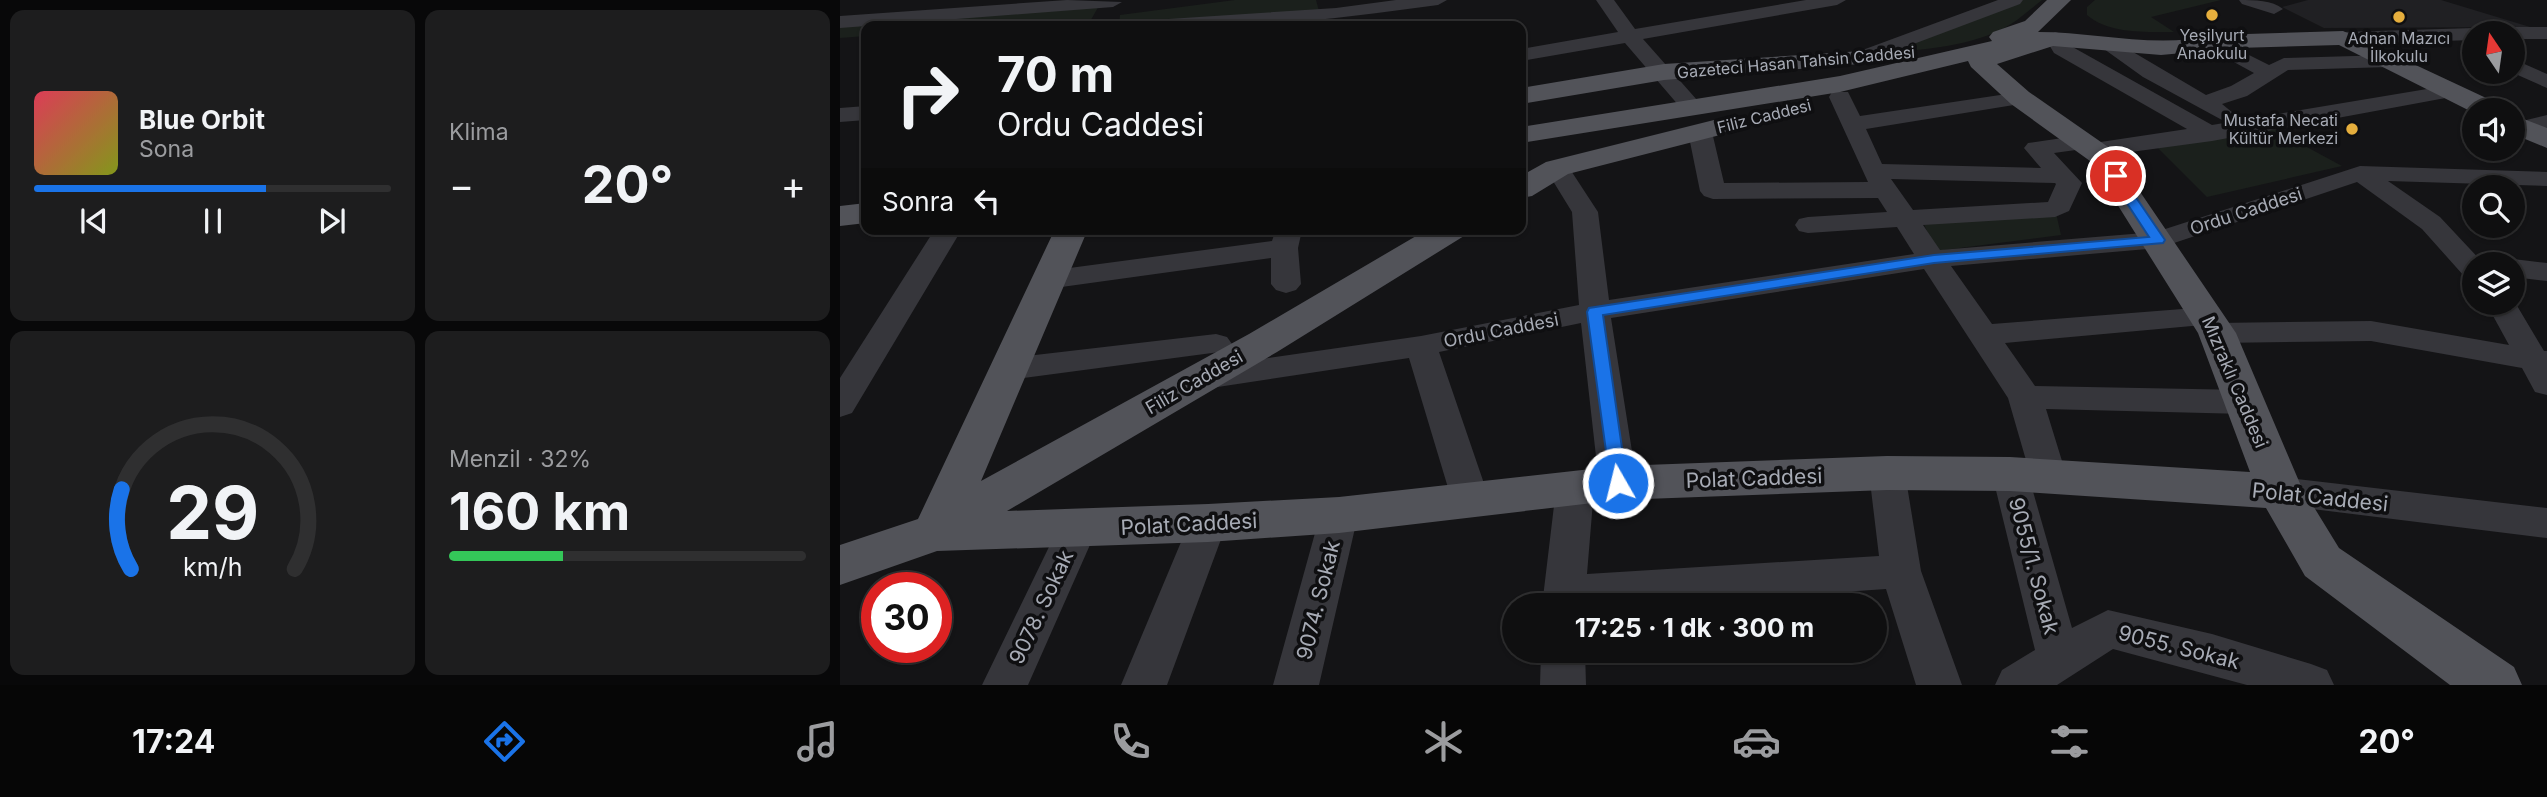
<!DOCTYPE html>
<html lang="tr">
<head>
<meta charset="utf-8">
<style>
  body { margin:0; font-family:Inter,sans-serif; background:#1d1d1e; color:#f1f3f6; height:100vh; display:flex; flex-direction:column; font-size:26px; white-space:nowrap }
  * { box-sizing:border-box; margin:0 }
  p { font-size:23px; color:#9b9c9f }
  .icon { flex:none; width:38px; height:38px; fill:none; stroke:currentColor; stroke-width:2; stroke-linecap:round; stroke-linejoin:round }
  .map { position:relative; flex:1; overflow:hidden }
  .drawer { display:flex; flex-direction:column; gap:10px; padding:10px; background:#080809; width:840px }
  .drawer>* { flex:none }
  .top-card { position:absolute; left:21px; top:21px; width:665px; height:214px; border-radius:14px; box-shadow:0 2px 5px #0004,0 0 0 2px #2f2f30; background:#0f0f10; color:#f1f3f6; overflow:hidden }
  .needle { width:46px; rotate:347deg }
  .buttons { position:absolute; left:1622px; top:21px; display:grid; gap:14px }
  .buttons a { display:grid; place-items:center; width:63px; height:63px; border-radius:50%; background:#0f0f10; box-shadow:0 2px 5px #0004,0 0 0 2px #2f2f30; font-size:35px }
  .speed { position:absolute; left:21px; top:572px; display:flex; gap:14px; font-size:35px; font-weight:700; text-align:center }
  .speed>* { display:grid; place-content:center; width:91px; height:91px; border-radius:50%; background:#0f0f10; box-shadow:0 2px 5px #0004,0 0 0 2px #2f2f30; line-height:1 }
  .speed .limit { border:10px solid #d22; background:#fff; color:#111 }
  .pin { position:absolute; display:grid; place-items:center; width:60px; height:60px; color:#fff; margin:-30px; border:4px solid #fff; border-radius:50%; box-shadow:0 2px 7px #0007 }
  .me { position:absolute; width:77px; margin:-38px; rotate:352deg; stroke-linejoin:round; filter:drop-shadow(0 0 5px #0008) }
  .turn { display:flex; align-items:center; gap:24px; height:147px; padding:0 21px; font-size:32px }
  .turn .icon { width:91px; height:91px; stroke-width:2.5 }
  .turn b { display:block; font-size:49px; line-height:60px }
  .then { display:flex; align-items:center; height:66px; padding:0 21px; background:#0003; gap:14px; font-size:26px }
  .big { font-size:52px; font-weight:700; line-height:1.1 }
  .drawer .widget { flex:1; display:flex; flex-direction:column; justify-content:center; gap:10px; min-width:0; padding:0 24px; border-radius:14px; background:#1d1d1e }
  .drawer .dial { align-items:center; gap:0 }
  .dial svg { height:182px; overflow:visible; fill:none; stroke:#2f2f30; stroke-width:7; stroke-linecap:round; text-anchor:middle }
  .dial text { fill:#f1f3f6; stroke:none }
  .song { display:flex; align-items:center; gap:21px }
  .cover { width:84px; height:84px; border-radius:10px; background:linear-gradient(135deg,hsl(350 70% 55%),hsl(70 70% 35%)) }
  .played { height:7px; border-radius:4px; background:linear-gradient(90deg,#1a73e8 65%,#2f2f30 65%) }
  .keys { display:flex; justify-content:space-around; direction:ltr }
  .heat { display:flex; justify-content:space-between; align-items:center; font-size:38px; direction:ltr }
  .charge { height:10px; border-radius:5px; background:linear-gradient(90deg,#34c759 32%,#2f2f30 0) }
  .drawer .tiles { flex:1; display:grid; gap:10px; grid-template-columns:repeat(2,1fr) }
  .trip { position:absolute; left:662px; top:593px; width:385px; height:70px; border-radius:35px; background:#0f0f10; box-shadow:0 2px 5px #0004,0 0 0 2px #2f2f30; font-weight:700; line-height:70px; text-align:center }
  .tabs { display:flex; height:112px; justify-content:space-around; align-items:center; background:#060606; color:#9b9c9f }
  .tabs .icon { width:49px; height:49px }
  .tabs .active { color:#1a73e8 }
  .tabs b { font-size:32px; color:#f1f3f6 }
  main { display:flex; flex:1; min-height:0 }
  .map>svg:first-child { display:block }
</style>
</head>
<body>
<main>
<section class="drawer">
<div class="tiles">
<div class="widget">
<div class="song"><i class="cover"></i><div><b>Blue Orbit</b><p>Sona</p></div></div>
<div class="played"></div>
<div class="keys"><svg class="icon" aria-label="previous" viewBox="0 0 24 24"><path d="M18 5L8 12l10 7zM5 5v14"/></svg><svg class="icon" aria-label="pause" viewBox="0 0 24 24"><path d="M8 5v14M16 5v14"/></svg><svg class="icon" aria-label="next" viewBox="0 0 24 24"><path d="M6 5l10 7-10 7zM19 5v14"/></svg></div>
</div>
<div class="widget"><p>Klima</p>
<div class="heat"><a>−</a><b class="big">20°</b><a>+</a></div>
</div>
<div class="widget dial"><svg viewBox="0 0 100 80">
<path d="M14 69A42 42 0 1 1 86 69"/>
<path d="M14 69A42 42 0 0 1 10 34" stroke="#1a73e8"/>
<text x="50" y="56" font-size="32" font-weight="700">29</text>
<text x="50" y="72" font-size="11">km/h</text>
</svg></div>
<div class="widget"><p>Menzil · 32%</p><b class="big">160 km</b><div class="charge"></div></div>
</div>
</section>
<div class="map">
<svg width="1707" height="685" viewBox="0 0 1707 685">
  <rect width="100%" height="100%" fill="#141416"/>
  <path fill="#202023" d="M1468 0H1601L1690 27 1484 28 1442 7Z"/>
  <path fill="#1b201c" d="M395 0H476L479 11 279 26 280 15Z
    M1183 0H1202C1192 8 1182 17 1171 24 1133 48 1080 49 1036 54Z
    M1255 0H1381L1311 17 1334 32C1306 32 1269 34 1247 15V7Z
    M260 4 248 25 26 26V36L0 38V23Z
    M1428 126 1502 166 1367 197 1316 146Z
    M1216 213 1221 235 1096 251 1083 222Z"/>
  <g fill="none" stroke-linecap="round" stroke-linejoin="round">
    <path fill="#36363b" fill-rule="evenodd" d="M227 0 282 2 273 7 0 28V16Z
      M556 0H607L598 5C501 18 402 31 304 26L313 20 496 8Z
      M756 0H774L795 29 966 0H1006L997 5 803 39 865 109 862 114H846L785 43 681 61V49L778 32Z
      M1158 0H1183L1180 4 1023 63H1009L1006 59 1009 55Z
      M1399 0C1415 0 1432 0 1443 9L1434 14 1402 4Z
      M1673 27H1707V39H1673V33H1663Z
      M1634 28 1643 33H1634V40L1503 44 1493 38 1503 32Z
      M1215 32 1222 34 1229 45 1372 125 1611 85 1619 86 1622 91 1619 96 1611 97 1372 141 1254 157 1246 155 1243 149 1214 153 1242 183 1229 211 1215 217 1083 225 1100 250 1316 232 1520 166 1707 172V186L1548 181 1600 217 1644 264H1634V279L1624 276 1582 229 1517 182 1319 248 1111 266 1152 324 1368 307 1379 309 1383 316 1377 323 1531 321 1669 345 1646 303H1673V299L1704 351H1707V395L1695 392 1682 368 1531 341 1377 343 1366 340 1361 333 1366 326 1374 324 1165 343 1195 386 1405 390 1417 394 1422 402 1417 410 1405 414 1206 409 1226 474 1221 484 1208 488 1195 484 1190 474 1168 398 1084 269 771 318 797 483 791 493 778 497 765 493 759 483 741 323 599 352 650 501 644 511 631 516 618 511 612 501 569 358 358 390 346 387 342 379 346 371 358 368 581 336 739 305 732 212 705 168 708 163 717 161 726 163 758 212 769 300 1074 254 1057 227 968 233 959 231 955 225 959 219 968 217 1047 212 1038 198 873 199 864 196 860 191 848 132 852 127H868L872 132 884 183 1028 182 989 97 992 92H1008L1020 116 1180 92 1188 93 1191 98 1188 103 1180 104 1026 129 1042 164 1201 168 1184 148 1188 143 1243 135 1251 137 1254 143 1347 129 1214 53 1205 38ZM1051 179 1215 183 1216 184 1208 202 1073 210Z
      M1271 39 1366 95 1391 86 1414 73 1370 49 1367 45 1370 41 1377 39 1429 65 1444 58 1549 55 1556 57 1559 61 1556 65 1549 67 1448 70 1407 96 1382 104 1393 113 1390 118 1382 120 1303 77 1264 49 1261 45 1264 41Z
      M1673 59 1707 74V88L1671 72H1673Z
      M26 106V120L0 122V108Z
      M1707 115V129L1682 135 1673 132 1674 123Z
      M95 229H122L12 413 0 417V378Z
      M436 229 462 230 458 248 461 284 456 290 446 293 436 290 431 284V258L207 289 197 286 193 280 197 274 207 271 432 241Z
      M1673 259 1707 263V281L1673 277V264H1661Z
      M376 334 387 337 392 344 387 351 169 380 157 377 153 369 157 361 169 358Z
      M1047 459 1060 463 1065 473 1081 571 1122 685H1076L1046 589 799 606H702L716 489 722 479 735 475 748 479 754 489 747 574 1039 556 1029 473 1034 463Z
      M1170 460 1183 464 1188 474 1232 628 1268 610 1372 634 1471 664 1487 670 1494 685H1407L1273 649 1217 685H1155L1162 670 1195 650 1152 474 1157 464Z
      M1440 477 1707 508V538L1440 505 1427 501 1421 491 1427 481Z
      M499 500 513 504 518 515 479 685H433L480 515 485 504Z
      M368 508 382 512 387 523 327 685H281L349 523 354 512Z
      M237 513 251 518 257 529 188 685H142L223 518Z
      M701 651H745L746 685H700Z"/>
    <path fill="#525359" fill-rule="evenodd" d="M1207 0H1231L1198 32C1256 32 1317 49 1374 35L1503 31 1659 104 1662 110H1634V113L1499 45 1397 48 1321 55 1213 46 1157 64 1189 92 1271 149 1396 333 1461 486 1499 548 1674 667 1682 685H1610L1465 576 1426 508 1170 491 1047 490 778 500 499 533 368 542 97 551 0 585V545L78 519 215 229H248L141 481 409 334 588 229H628L624 236 437 352 167 511 368 504 499 497 778 466 1047 456 1170 457 1410 472 1358 333 1250 161 1171 104 1131 67 1128 61 1000 92 681 143V127L1000 76 1152 41 1149 37 1153 32 1185 21Z
      M1022 51 1031 53 1034 58 1031 63 824 80 681 104V88L824 64Z
      M1673 115 1707 128V148L1673 134Z
      M874 120 884 122 888 128 884 134 728 174 692 196 681 198V176L706 162Z
      M26 203V223L0 226V206Z"/>
  </g>
  <path fill="#1a73e8" stroke="#114b97" stroke-width="2" d="M1276 173 1280 174 1325 240 1323 243 1094 263 763 315 787 483 785 488H771L747 312 749 308 1094 255 1309 237 1269 176Z"/>
  <g fill="#e5ae3d" stroke="#0f0f11" stroke-width="2.5">
    <circle cx="1372" cy="15" r="7"/>
    <circle cx="1559" cy="17" r="7"/>
    <circle cx="1512" cy="129" r="7"/>
  </g>
  <g text-anchor="middle" dominant-baseline="central" stroke-width="7" stroke-linejoin="round" paint-order="stroke">
    <g font-size="16" fill="#a7abb5" stroke="#0f0f11">
      <text x="1372" y="35">Yeşilyurt<tspan x="1372" dy="18">Anaokulu</tspan></text>
      <text x="1559" y="38">Adnan Mazıcı<tspan x="1559" dy="18">İlkokulu</tspan></text>
      <text x="1498" y="120" text-anchor="end">Mustafa Necati<tspan x="1498" dy="18">Kültür Merkezi</tspan></text>
    </g>
    <g font-size="16" fill="#a7abb5" stroke="#0f0f11">
      <text transform="translate(956 62) rotate(-5)">Gazeteci Hasan Tahsin Caddesi</text>
      <text transform="translate(924 116) rotate(-14)">Filiz Caddesi</text>
    </g>
    <g font-size="18" fill="#a7abb5" stroke="#0f0f11">
      <text transform="translate(1406 211) rotate(-18)">Ordu Caddesi</text>
      <text transform="translate(661 330) rotate(-11)">Ordu Caddesi</text>
      <text transform="translate(354 382) rotate(-30)">Filiz Caddesi</text>
      <text transform="translate(1395 382) rotate(67)">Mızraklı Caddesi</text>
    </g>
    <g font-size="21" fill="#a7abb5" stroke="#0f0f11">
      <text transform="translate(914 478) rotate(-2)">Polat Caddesi</text>
      <text transform="translate(1480 497) rotate(6)">Polat Caddesi</text>
      <text transform="translate(349 524) rotate(-3)">Polat Caddesi</text>
      <text transform="translate(1194 566) rotate(75)">9055/1. Sokak</text>
      <text transform="translate(478 600) rotate(-76)">9074. Sokak</text>
      <text transform="translate(201 607) rotate(-65)">9078. Sokak</text>
      <text transform="translate(1339 647) rotate(14)">9055. Sokak</text>
    </g>
  </g>
</svg>
<div class="buttons">
<a><svg class="needle" viewBox="-14 -14 28 28"><path d="M0-13l5 13h-10z" fill="#e53935"/><path d="M0 13l5-13h-10z" fill="#9b9c9f"/></svg></a>
<a><svg class="icon" aria-label="sound" viewBox="0 0 24 24"><path d="M4 9h4l5-4v14l-5-4H4zM17 9q2 3 0 6"/></svg></a>
<a><svg class="icon" aria-label="search" viewBox="0 0 24 24"><circle cx="10" cy="10" r="6"/><path d="M15 15l6 6"/></svg></a>
<a><svg class="icon" aria-label="layers" viewBox="0 0 24 24"><path d="M12 4l9 5-9 5-9-5zM3 14l9 5 9-5"/></svg></a>
</div>
<div class="speed"><div class="limit">30</div></div>
<div class="pin" style="left:1276px;top:176px;background:#d93025"><svg class="icon" aria-label="arrive" viewBox="0 0 24 24"><path d="M6 21V4h12l-3 4 3 4H6"/></svg></div>
<svg class="me" style="left:778px;top:483px" viewBox="-20 -20 40 40"><circle r="17" fill="#1a73e8" stroke="#fff" stroke-width="3"/><path d="M0-11L8 9 0 5-8 9z" fill="#fff"/></svg>
<div class="trip">17:25 · 1 dk · 300 m</div>
<div class="top-card">
<div class="turn"><svg class="icon" aria-label="right" viewBox="0 0 24 24"><path d="M7 20v-9h11M14 6l5 5-5 5"/></svg><div><b>70 m</b>Ordu Caddesi</div></div>
<div class="then">Sonra<svg class="icon" aria-label="left" viewBox="0 0 24 24"><path d="M17 20v-9H6M10 6l-5 5 5 5"/></svg></div>
</div>
</div>
</main>
<nav class="tabs">
<b>17:24</b>
<svg class="icon active" aria-label="directions" viewBox="0 0 24 24"><path d="M12 3l9 9-9 9-9-9zM9 14v-3h6M13 9l2 2-2 2"/></svg>
<svg class="icon" aria-label="music" viewBox="0 0 24 24"><path d="M9 18V5l10-2v13"/><circle cx="6" cy="18" r="3"/><circle cx="16" cy="16" r="3"/></svg>
<svg class="icon" aria-label="phone" viewBox="0 0 24 24"><path d="M5 4h4l2 5-3 2q2 4 5 5l2-3 5 2v4C11 20 4 13 5 4z"/></svg>
<svg class="icon" aria-label="climate" viewBox="0 0 24 24"><path d="M12 3v18M4 7l16 10M4 17L20 7"/></svg>
<svg class="icon" aria-label="car" viewBox="0 0 24 24"><path d="M5 17H2v-5l4-1 3-4h7l3 4 3 1v5h-3M9 17h6M6 11h13"/><circle cx="7" cy="17" r="2"/><circle cx="17" cy="17" r="2"/></svg>
<svg class="icon" aria-label="filters" viewBox="0 0 24 24"><path d="M4 7h16M4 17h16"/><circle cx="9" cy="7" r="2"/><circle cx="15" cy="17" r="2"/></svg>
<b>20°</b>
</nav>
</body>
</html>
